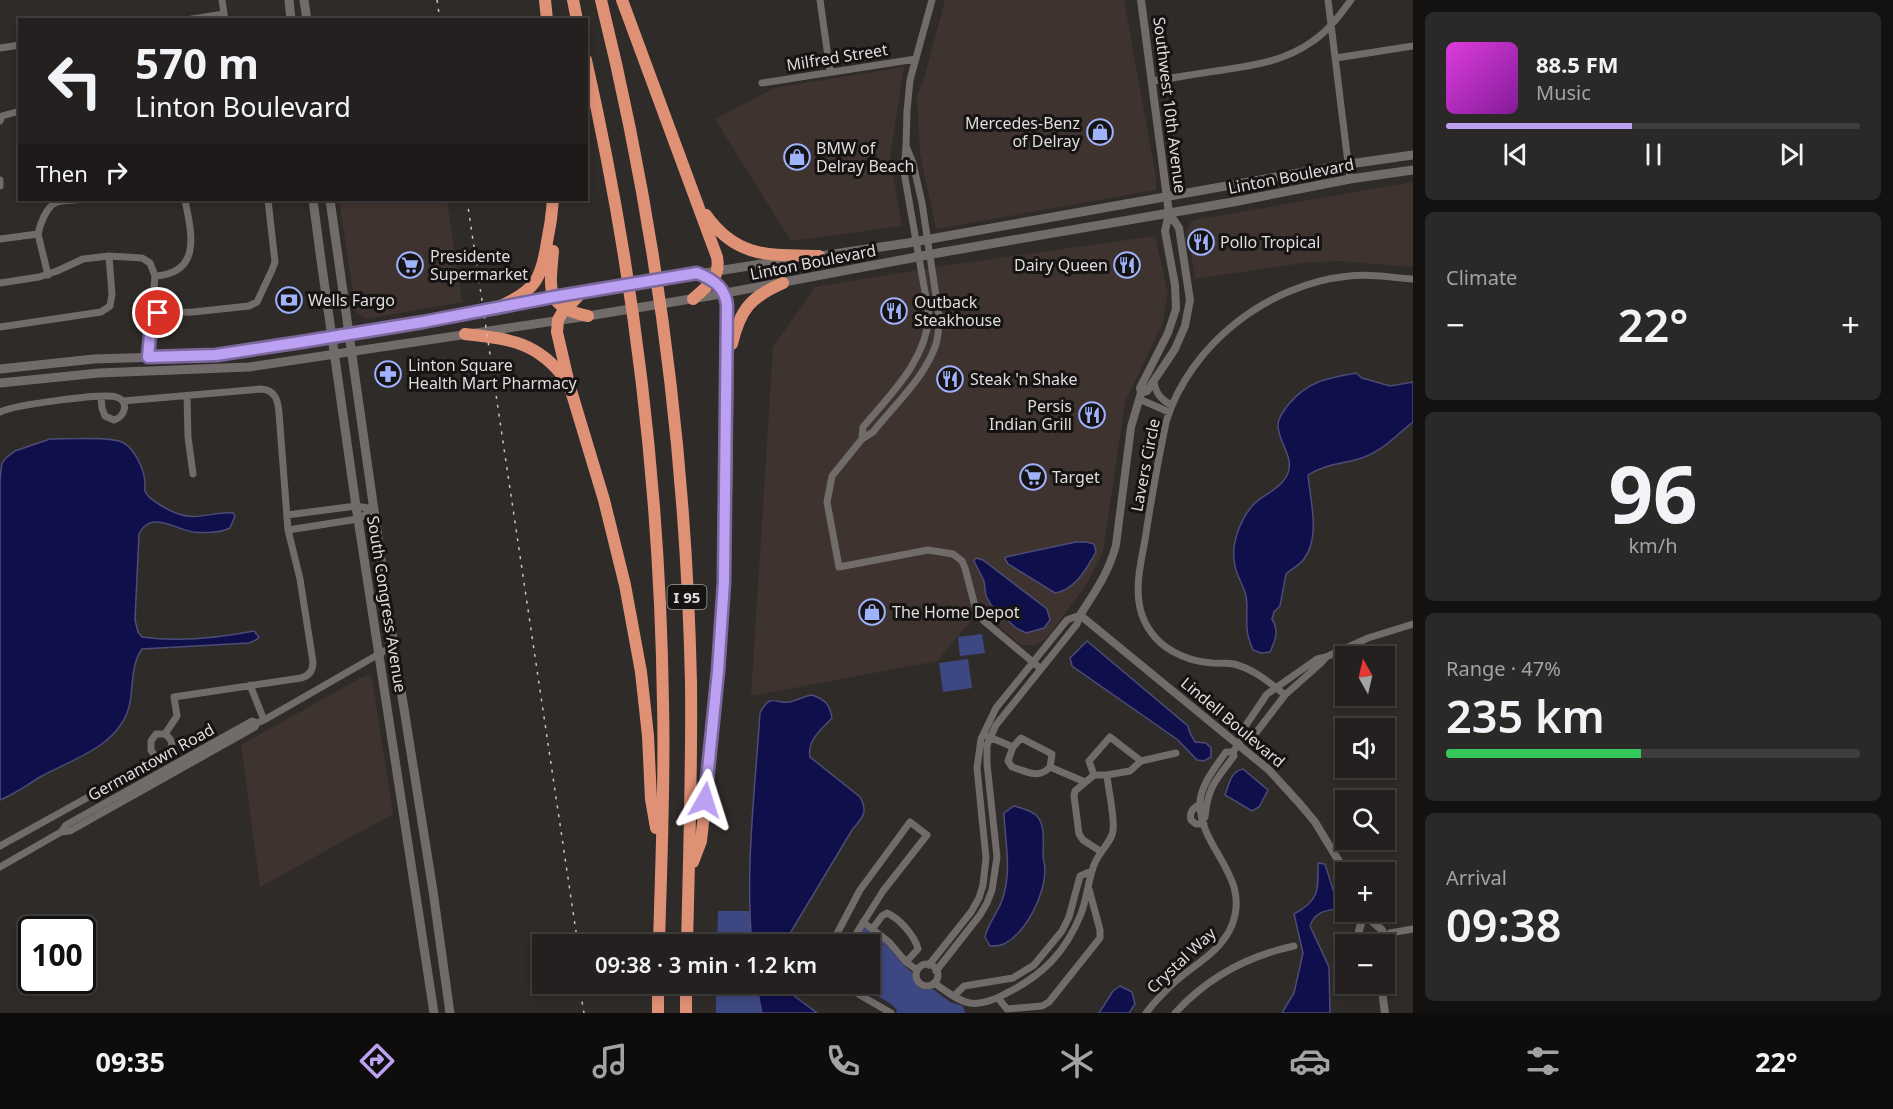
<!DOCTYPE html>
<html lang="en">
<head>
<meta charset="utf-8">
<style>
  body { margin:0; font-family:"Noto Sans",sans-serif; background:#2b2828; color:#f1f3f6; height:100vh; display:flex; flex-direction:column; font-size:22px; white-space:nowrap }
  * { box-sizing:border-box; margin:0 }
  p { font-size:20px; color:#a3a3a4 }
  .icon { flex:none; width:33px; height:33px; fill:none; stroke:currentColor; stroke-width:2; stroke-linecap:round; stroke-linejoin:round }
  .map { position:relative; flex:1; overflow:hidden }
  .details { display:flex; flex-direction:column; gap:12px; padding:12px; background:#131211; width:480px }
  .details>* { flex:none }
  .hud { position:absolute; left:18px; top:18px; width:570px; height:183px; border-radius:0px; box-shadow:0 3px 9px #0003,0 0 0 2px #403e3d; background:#23201f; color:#f1f3f6; overflow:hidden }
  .needle { width:39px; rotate:352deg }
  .controls { position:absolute; left:1335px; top:646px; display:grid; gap:12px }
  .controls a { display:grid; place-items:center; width:60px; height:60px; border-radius:0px; background:#23201f; box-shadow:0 3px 9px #0003,0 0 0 2px #403e3d; font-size:30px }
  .speed { position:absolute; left:18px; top:916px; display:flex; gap:12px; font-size:30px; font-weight:700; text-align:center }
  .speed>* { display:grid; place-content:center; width:78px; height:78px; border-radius:50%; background:#23201f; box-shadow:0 3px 9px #0003,0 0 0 2px #403e3d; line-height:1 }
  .speed .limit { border:3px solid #111; border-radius:9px; background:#fff; color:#111 }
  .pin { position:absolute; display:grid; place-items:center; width:51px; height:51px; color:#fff; margin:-26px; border:3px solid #fff; border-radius:50%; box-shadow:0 2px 6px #0007 }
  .me { position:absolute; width:66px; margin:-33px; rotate:6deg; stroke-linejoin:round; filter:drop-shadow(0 0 4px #0008) }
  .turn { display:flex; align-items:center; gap:21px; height:126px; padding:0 18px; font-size:27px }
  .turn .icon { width:78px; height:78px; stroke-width:2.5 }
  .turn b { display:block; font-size:42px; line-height:51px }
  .then { display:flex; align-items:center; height:57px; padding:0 18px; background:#0003; gap:12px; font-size:22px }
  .big { font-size:45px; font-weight:600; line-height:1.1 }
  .details .widget { flex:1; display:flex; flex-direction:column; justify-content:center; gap:9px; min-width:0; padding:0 21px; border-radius:9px; background:#2b2828 }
  .details .dial { align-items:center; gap:0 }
  .dial b { font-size:78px; line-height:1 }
  .song { display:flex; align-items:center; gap:18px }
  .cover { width:72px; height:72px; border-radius:9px; background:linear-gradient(135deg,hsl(300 70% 55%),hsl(290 70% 35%)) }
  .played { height:6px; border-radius:3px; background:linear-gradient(90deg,#bca0f2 45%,#403e3d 45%) }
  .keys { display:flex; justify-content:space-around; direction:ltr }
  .heat { display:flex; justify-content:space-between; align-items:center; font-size:33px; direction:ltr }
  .charge { height:9px; border-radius:4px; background:linear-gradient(90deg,#34c759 47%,#403e3d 0) }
  .trip { position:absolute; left:532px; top:934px; width:348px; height:60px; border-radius:0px; background:#23201f; box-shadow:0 3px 9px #0003,0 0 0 2px #403e3d; font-weight:600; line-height:60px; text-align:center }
  .dock { display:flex; height:96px; justify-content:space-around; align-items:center; background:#0e0d0c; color:#a3a3a4 }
  .dock .icon { width:42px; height:42px }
  .dock .selected { color:#bca0f2 }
  .dock b { font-size:27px; color:#f1f3f6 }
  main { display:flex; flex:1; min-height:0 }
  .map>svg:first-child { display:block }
</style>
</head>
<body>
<main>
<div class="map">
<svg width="1413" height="1013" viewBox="0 0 1413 1013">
  <rect width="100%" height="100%" fill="#2f2b29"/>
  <path fill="#3e332f" d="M945 0H1124L1156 177V190L936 229 920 154 917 96 925 75Z
    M904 67 890 157 902 226 791 241 715 119 774 88Z
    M1413 182V267L1338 261 1303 263 1195 279 1187 231 1190 223 1194 220Z
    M339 200H447L462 302 366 319 356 312Z
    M1155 236 1168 294 1162 325 1125 402 1103 552 1088 582 1047 638 1035 645H1021L980 610 937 661 751 696 773 347 815 287 942 266Z
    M370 675 372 678 393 814 260 887 241 745 362 677Z"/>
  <path fill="#3d4882" d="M982 634 985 653 960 656 958 637Z
    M968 659 972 688 943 692 939 663Z
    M718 911H749L752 945H717Z
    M864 928C887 938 894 959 913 973 916 985 918 992 933 989L950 1002 963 1006 965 1013H896L897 1010 891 1004 858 984H870V945H852L861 930Z
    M716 984H756L762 1013H716Z"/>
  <path fill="#0f0f4b" stroke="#4d4c76" stroke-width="1.5" d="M1356 373 1362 378 1390 386 1413 382V422C1396 435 1383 451 1362 458 1344 464 1324 464 1308 475 1310 500 1321 536 1304 559 1300 565 1291 569 1286 574L1280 606 1274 612 1272 619C1279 631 1276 639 1270 652L1261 653 1253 650C1250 643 1247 636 1247 628 1246 618 1248 607 1246 596 1244 586 1237 577 1235 566 1230 546 1240 518 1255 503 1266 493 1282 488 1288 473 1294 456 1278 442 1278 425 1278 417 1284 411 1288 405 1308 381 1327 378 1356 373Z
    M50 439C65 439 113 436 124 443 135 450 144 469 145 482 145 485 144 488 145 491 147 499 171 512 179 514 197 521 215 511 233 513L235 516 230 528C220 533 205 533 193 532 175 529 150 510 139 534L135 620 138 632 142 637C178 642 218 638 254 631L259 637 256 640 249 643 142 649C130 666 134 687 129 707 118 747 72 759 40 777 27 785 15 794 0 800V480L2 463 6 458 15 451Z
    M1076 542H1086L1094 544 1096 552C1086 569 1076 589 1055 593L1008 564 1005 559 1006 557Z
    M976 558 983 560 1047 609 1050 620 1044 628 1026 633 1016 628 991 605 986 596 984 581 974 561Z
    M1087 641 1188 726 1190 733 1195 742 1206 743 1211 748V757L1204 761 1197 760 1178 740 1072 666 1070 658Z
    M812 695C824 699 830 704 832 718 821 730 807 740 810 757L860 797C869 814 862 817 852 830L783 945H752C745 868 755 790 760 713 772 690 776 707 793 701 800 699 804 696 812 695Z
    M1243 769 1268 790 1259 807 1252 811 1225 795C1229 784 1231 771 1243 769Z
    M1014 806C1021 808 1030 810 1036 815 1046 825 1043 843 1043 855 1043 860 1045 864 1045 869 1045 894 1027 932 1004 944 1000 946 994 946 990 946L985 937C988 924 996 915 1001 903 1013 873 1005 843 1004 813Z
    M1318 863 1325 864 1339 909C1326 910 1314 912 1310 926L1329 967 1330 1013H1282L1294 993 1303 953 1294 914C1320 900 1318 890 1318 863Z
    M756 984H783L785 989 817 1013H762Z
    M1120 986 1132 992 1135 1004 1129 1013H1099L1113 991Z"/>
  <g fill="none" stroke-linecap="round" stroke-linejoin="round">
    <path stroke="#716b6a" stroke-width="7" d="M222 0 225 20
      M820 0 830 71
      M1328 0 1350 179
      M186 20 224 14
      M0 48 20 45
      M1336 58 1413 46
      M1152 81C1173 78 1195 74 1216 71 1251 66 1284 62 1313 41 1329 30 1340 15 1351 0
      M762 83 916 59
      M0 121 2 116 20 111
      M906 146 913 163 922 203 939 316C939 325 939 334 936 344 925 378 894 405 873 432L862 439 832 476 827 502 839 567 928 550 953 554 962 561 965 568 976 610 984 621 1041 669
      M0 180V186
      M0 239 38 234
      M48 275 38 234C40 224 46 208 55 203 61 200 69 200 75 200
      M155 276C203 273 191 231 185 200
      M0 283 39 277 57 271 83 259 109 256 142 258 150 263 155 276 148 357
      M152 313 193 312 249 306 257 302 272 270 275 262 268 200
      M0 327 101 312 110 306 112 294 109 256
      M1154 382C1156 394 1161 399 1171 405
      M187 396 188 437 193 474
      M1139 399 1169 412
      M123 401 261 389C276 390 278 401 279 413L288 530 300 579 313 662C313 671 309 676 301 678L174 697 177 716 165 734
      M0 412C13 405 103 393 116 397 130 401 125 417 114 420L105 416 102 408 101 397
      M862 439 863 427C891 394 926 361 929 315L904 172 906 146 907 111 910 80 932 0
      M287 515 356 506 374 509
      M288 530 358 519 374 509
      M250 685 264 720
      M1285 695C1270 683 1254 669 1234 664 1227 663 1219 663 1212 663 1198 662 1184 658 1172 651 1156 642 1144 626 1140 608 1135 587 1141 561 1145 540 1151 500 1158 461 1166 422 1190 344 1268 284 1349 276 1370 273 1392 278 1413 279
      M1245 734H1255L1285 695 1321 663 1326 657
      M987 736 1013 747
      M1141 761 1176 753
      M1050 767 1052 754 1021 738 1013 747 1008 761 1012 767C1026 771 1038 780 1050 767L1085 782
      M1094 775 1089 761 1110 737 1141 761 1130 771 1107 775H1094L1075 791 1074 796 1079 834 1083 840 1100 851
      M1200 804C1193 808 1189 812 1191 820L1196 824H1204
      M1205 817C1208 786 1216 780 1234 756L1233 752 1245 734 1244 728 1267 694 1317 659 1326 657 1368 638 1413 624
      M61 832 66 825 252 721 257 723 264 720 393 646
      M0 846 157 759C167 753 180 745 165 734H156L151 741V750L157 759
      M0 867 61 832 70 831 255 727 257 723
      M863 922 889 942 906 962 917 970
      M873 928 882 916 887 913C899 918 915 936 918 949L906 962
      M1382 940 1390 933 1413 929
      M831 945 860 890 910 822 927 835 883 891 849 945
      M916 975a11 11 0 1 1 22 0a11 11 0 1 1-22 0Z
      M929 965 971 912 979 898 983 885 986 858 977 768 981 739 996 708 1067 620 1080 615
      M936 971 980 915 987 903 992 890 997 857 987 764V745L996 725 1077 624 1080 615
      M934 983C945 990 957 1001 970 1003 981 1005 996 999 1005 994 1043 975 1065 953 1081 914 1087 898 1088 881 1094 865 1098 853 1113 840 1113 830 1115 817 1108 789 1107 775
      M846 984 853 991 891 1013
      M954 996 964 986 1013 978 1034 965 1062 931 1069 917 1080 876 1092 871
      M998 998 1007 1009 1042 1006 1049 1002 1100 938V930L1089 889
      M1146 1013C1155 1001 1166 990 1177 980 1197 963 1222 950 1232 925 1251 876 1201 850 1200 805 1199 787 1216 766 1226 752H1233
      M1175 1013C1207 978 1247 956 1294 946"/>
    <path stroke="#716b6a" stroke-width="8" d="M1141 0 1169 213 1165 231 1175 285 1176 309 1168 333 1140 388 1141 393 1131 427 1116 545C1109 572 1095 592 1080 615L1269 770 1300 804 1315 822 1346 873
      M1141 393 1147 391 1175 349 1185 326 1190 300 1179 228 1169 213
      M1363 912C1363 925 1353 935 1363 945
      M1363 913 1382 930V940L1379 945
      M1381 984 1385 1013"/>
    <path stroke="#716b6a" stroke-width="9" d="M289 0 291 20
      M304 0 307 20
      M313 200 321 260 356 506 434 1013
      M330 200 387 602 433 891 450 1013
      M813 257 908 243 1349 164 1413 155
      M0 369 94 359 194 356 238 352 405 325 553 297 793 259
      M0 383 99 373 249 367 588 316 715 295 938 253 1233 202 1350 179 1413 170"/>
    <path stroke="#df9175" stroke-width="12" d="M545 0 547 20
      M573 0 577 20
      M601 0C656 222 686 453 691 682 692 770 689 857 687 945
      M622 0 717 257C721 278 708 285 693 299
      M586 60C634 271 660 488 663 704 665 784 661 865 659 945
      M706 215C737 259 771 255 819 256
      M553 251C550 289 544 307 588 316
      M582 292 562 313 558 320 557 332 569 384 604 500 625 585 641 672 648 736 651 799 656 828
      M499 307C535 290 541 281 547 242 550 228 552 214 553 200
      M465 334C509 339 537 341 566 380
      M732 344C740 309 751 297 783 283
      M693 862 701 841C708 777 716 712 720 647 727 533 728 417 727 302 723 287 712 278 697 273
      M658 1013V984
      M686 1013V984"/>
    <path stroke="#c7c4c2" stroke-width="1.5" stroke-dasharray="3 6" stroke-linecap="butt" d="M437 0 440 20
      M467 200 578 945
      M579 984 584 1013"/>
  </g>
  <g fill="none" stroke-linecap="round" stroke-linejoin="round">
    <g stroke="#7a689d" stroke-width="15">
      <path id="route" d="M158 313 152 314 148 357 216 355 301 342 423 322 553 297 697 273C713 279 726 288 727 306L724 582 718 671 705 800"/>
    </g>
    <use href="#route" stroke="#bca0f2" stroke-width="10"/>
  </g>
  <defs>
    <g id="shop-ring" transform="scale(1.35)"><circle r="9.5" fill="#161413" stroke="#a1b2fd" stroke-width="1.5"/><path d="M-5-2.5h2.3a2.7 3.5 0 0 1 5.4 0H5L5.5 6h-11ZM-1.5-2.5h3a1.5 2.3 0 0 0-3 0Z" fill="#a1b2fd"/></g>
    <g id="restaurant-ring" transform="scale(1.35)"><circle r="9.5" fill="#161413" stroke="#a1b2fd" stroke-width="1.5"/><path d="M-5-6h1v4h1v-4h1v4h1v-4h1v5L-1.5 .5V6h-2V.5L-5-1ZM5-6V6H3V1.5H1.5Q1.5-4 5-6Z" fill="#a1b2fd"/></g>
    <g id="supermarket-ring" transform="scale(1.35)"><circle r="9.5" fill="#161413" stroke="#a1b2fd" stroke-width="1.5"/><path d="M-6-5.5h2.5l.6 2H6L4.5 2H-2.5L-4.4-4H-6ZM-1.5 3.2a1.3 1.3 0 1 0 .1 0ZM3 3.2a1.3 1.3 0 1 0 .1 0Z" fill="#a1b2fd"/></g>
    <g id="bank-ring" transform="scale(1.35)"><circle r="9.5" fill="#161413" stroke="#a1b2fd" stroke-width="1.5"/><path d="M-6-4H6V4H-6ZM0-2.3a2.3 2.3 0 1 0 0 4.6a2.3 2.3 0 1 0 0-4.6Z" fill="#a1b2fd"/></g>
    <g id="pharmacy-ring" transform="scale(1.35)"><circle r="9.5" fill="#161413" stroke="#a1b2fd" stroke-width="1.5"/><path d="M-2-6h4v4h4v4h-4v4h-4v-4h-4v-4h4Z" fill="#a1b2fd"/></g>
  </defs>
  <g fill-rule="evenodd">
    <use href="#shop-ring" x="1100" y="132"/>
    <use href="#shop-ring" x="797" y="157"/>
    <use href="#restaurant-ring" x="1201" y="242"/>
    <use href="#supermarket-ring" x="410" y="265"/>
    <use href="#restaurant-ring" x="1127" y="265"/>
    <use href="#bank-ring" x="289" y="300"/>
    <use href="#restaurant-ring" x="894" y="311"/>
    <use href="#pharmacy-ring" x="388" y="374"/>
    <use href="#restaurant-ring" x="950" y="379"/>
    <use href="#restaurant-ring" x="1092" y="415"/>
    <use href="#supermarket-ring" x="1033" y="477"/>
    <use href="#shop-ring" x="872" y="612"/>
  </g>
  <g text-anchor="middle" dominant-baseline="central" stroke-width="6" stroke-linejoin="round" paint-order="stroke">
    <rect fill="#161413" stroke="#a3a09f" stroke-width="1.5" x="667.5" y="585" width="39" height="24" rx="4.5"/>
    <g font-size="15" font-weight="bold" fill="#dfdcdb">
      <text x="687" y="597">I 95</text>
    </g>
    <g font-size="16" fill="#dfdcdb" stroke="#161413">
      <text transform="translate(837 57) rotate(-9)">Milfred Street</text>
      <text transform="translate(1170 105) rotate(83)">Southwest 10th Avenue</text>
      <text transform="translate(1291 176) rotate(-11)">Linton Boulevard</text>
      <text transform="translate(813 262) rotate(-11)">Linton Boulevard</text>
      <text transform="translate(1145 465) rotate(-79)">Lavers Circle</text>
      <text transform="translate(387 604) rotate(81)">South Congress Avenue</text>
      <text transform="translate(1233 722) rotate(40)">Lindell Boulevard</text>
      <text transform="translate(151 762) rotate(-29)">Germantown Road</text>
      <text transform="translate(1181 960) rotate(-43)">Crystal Way</text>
    </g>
    <g font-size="16" fill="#dfdcdb" stroke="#161413" text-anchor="start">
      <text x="1080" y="123" text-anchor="end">Mercedes-Benz<tspan x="1080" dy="18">of Delray</tspan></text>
      <text x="816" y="148">BMW of<tspan x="816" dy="18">Delray Beach</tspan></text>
      <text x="1220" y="242">Pollo Tropical</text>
      <text x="430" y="256">Presidente<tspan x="430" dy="18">Supermarket</tspan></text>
      <text x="1108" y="265" text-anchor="end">Dairy Queen</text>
      <text x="308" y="300">Wells Fargo</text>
      <text x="914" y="302">Outback<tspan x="914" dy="18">Steakhouse</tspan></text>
      <text x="408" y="365">Linton Square<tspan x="408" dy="18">Health Mart Pharmacy</tspan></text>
      <text x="970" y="379">Steak 'n Shake</text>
      <text x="1072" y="406" text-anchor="end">Persis<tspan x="1072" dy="18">Indian Grill</tspan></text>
      <text x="1052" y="477">Target</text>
      <text x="892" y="612">The Home Depot</text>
    </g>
  </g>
</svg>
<div class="controls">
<a><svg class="needle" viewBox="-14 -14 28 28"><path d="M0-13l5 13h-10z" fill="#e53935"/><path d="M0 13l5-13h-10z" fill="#a3a3a4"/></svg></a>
<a><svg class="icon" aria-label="sound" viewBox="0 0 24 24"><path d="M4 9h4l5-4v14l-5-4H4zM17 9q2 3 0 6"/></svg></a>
<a><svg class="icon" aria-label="search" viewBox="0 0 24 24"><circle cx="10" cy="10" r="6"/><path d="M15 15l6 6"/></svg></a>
<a>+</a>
<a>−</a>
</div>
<div class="speed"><div class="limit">100</div></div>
<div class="pin" style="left:158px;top:313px;background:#d93025"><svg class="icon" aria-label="arrive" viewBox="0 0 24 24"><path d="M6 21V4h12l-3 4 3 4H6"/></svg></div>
<svg class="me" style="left:705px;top:800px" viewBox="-20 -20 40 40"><path d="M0-17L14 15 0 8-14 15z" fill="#bca0f2" stroke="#fff" stroke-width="4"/></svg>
<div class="trip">09:38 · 3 min · 1.2 km</div>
<div class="hud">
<div class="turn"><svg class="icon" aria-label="left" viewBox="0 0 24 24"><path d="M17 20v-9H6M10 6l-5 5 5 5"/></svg><div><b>570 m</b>Linton Boulevard</div></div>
<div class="then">Then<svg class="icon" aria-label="right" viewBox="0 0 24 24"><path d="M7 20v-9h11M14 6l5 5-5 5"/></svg></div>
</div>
</div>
<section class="details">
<div class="widget">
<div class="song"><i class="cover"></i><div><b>88.5 FM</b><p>Music</p></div></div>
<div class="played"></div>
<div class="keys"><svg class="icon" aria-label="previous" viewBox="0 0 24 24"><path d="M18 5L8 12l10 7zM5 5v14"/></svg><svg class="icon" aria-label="pause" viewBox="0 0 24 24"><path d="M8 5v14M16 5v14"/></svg><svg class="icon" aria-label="next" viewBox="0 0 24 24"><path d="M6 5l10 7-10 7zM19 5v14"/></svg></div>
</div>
<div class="widget"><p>Climate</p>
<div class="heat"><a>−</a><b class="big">22°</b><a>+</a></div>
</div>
<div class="widget dial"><b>96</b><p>km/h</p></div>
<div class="widget"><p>Range · 47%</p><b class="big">235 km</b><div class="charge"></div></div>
<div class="widget"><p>Arrival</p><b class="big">09:38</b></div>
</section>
</main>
<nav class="dock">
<b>09:35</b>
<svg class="icon selected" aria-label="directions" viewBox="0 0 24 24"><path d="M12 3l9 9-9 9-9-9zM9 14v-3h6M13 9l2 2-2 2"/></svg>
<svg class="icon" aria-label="music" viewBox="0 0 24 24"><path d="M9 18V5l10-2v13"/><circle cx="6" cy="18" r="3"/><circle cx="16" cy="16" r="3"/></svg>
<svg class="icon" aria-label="phone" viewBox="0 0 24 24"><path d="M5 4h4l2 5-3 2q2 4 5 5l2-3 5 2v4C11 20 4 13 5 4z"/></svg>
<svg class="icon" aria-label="climate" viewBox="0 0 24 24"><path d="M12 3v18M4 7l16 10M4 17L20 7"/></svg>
<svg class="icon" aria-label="car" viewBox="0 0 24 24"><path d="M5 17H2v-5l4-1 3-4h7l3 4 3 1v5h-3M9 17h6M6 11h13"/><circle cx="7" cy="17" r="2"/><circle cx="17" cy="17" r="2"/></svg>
<svg class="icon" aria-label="filters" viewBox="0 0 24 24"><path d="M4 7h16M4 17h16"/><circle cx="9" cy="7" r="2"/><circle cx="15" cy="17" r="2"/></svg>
<b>22°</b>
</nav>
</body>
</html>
